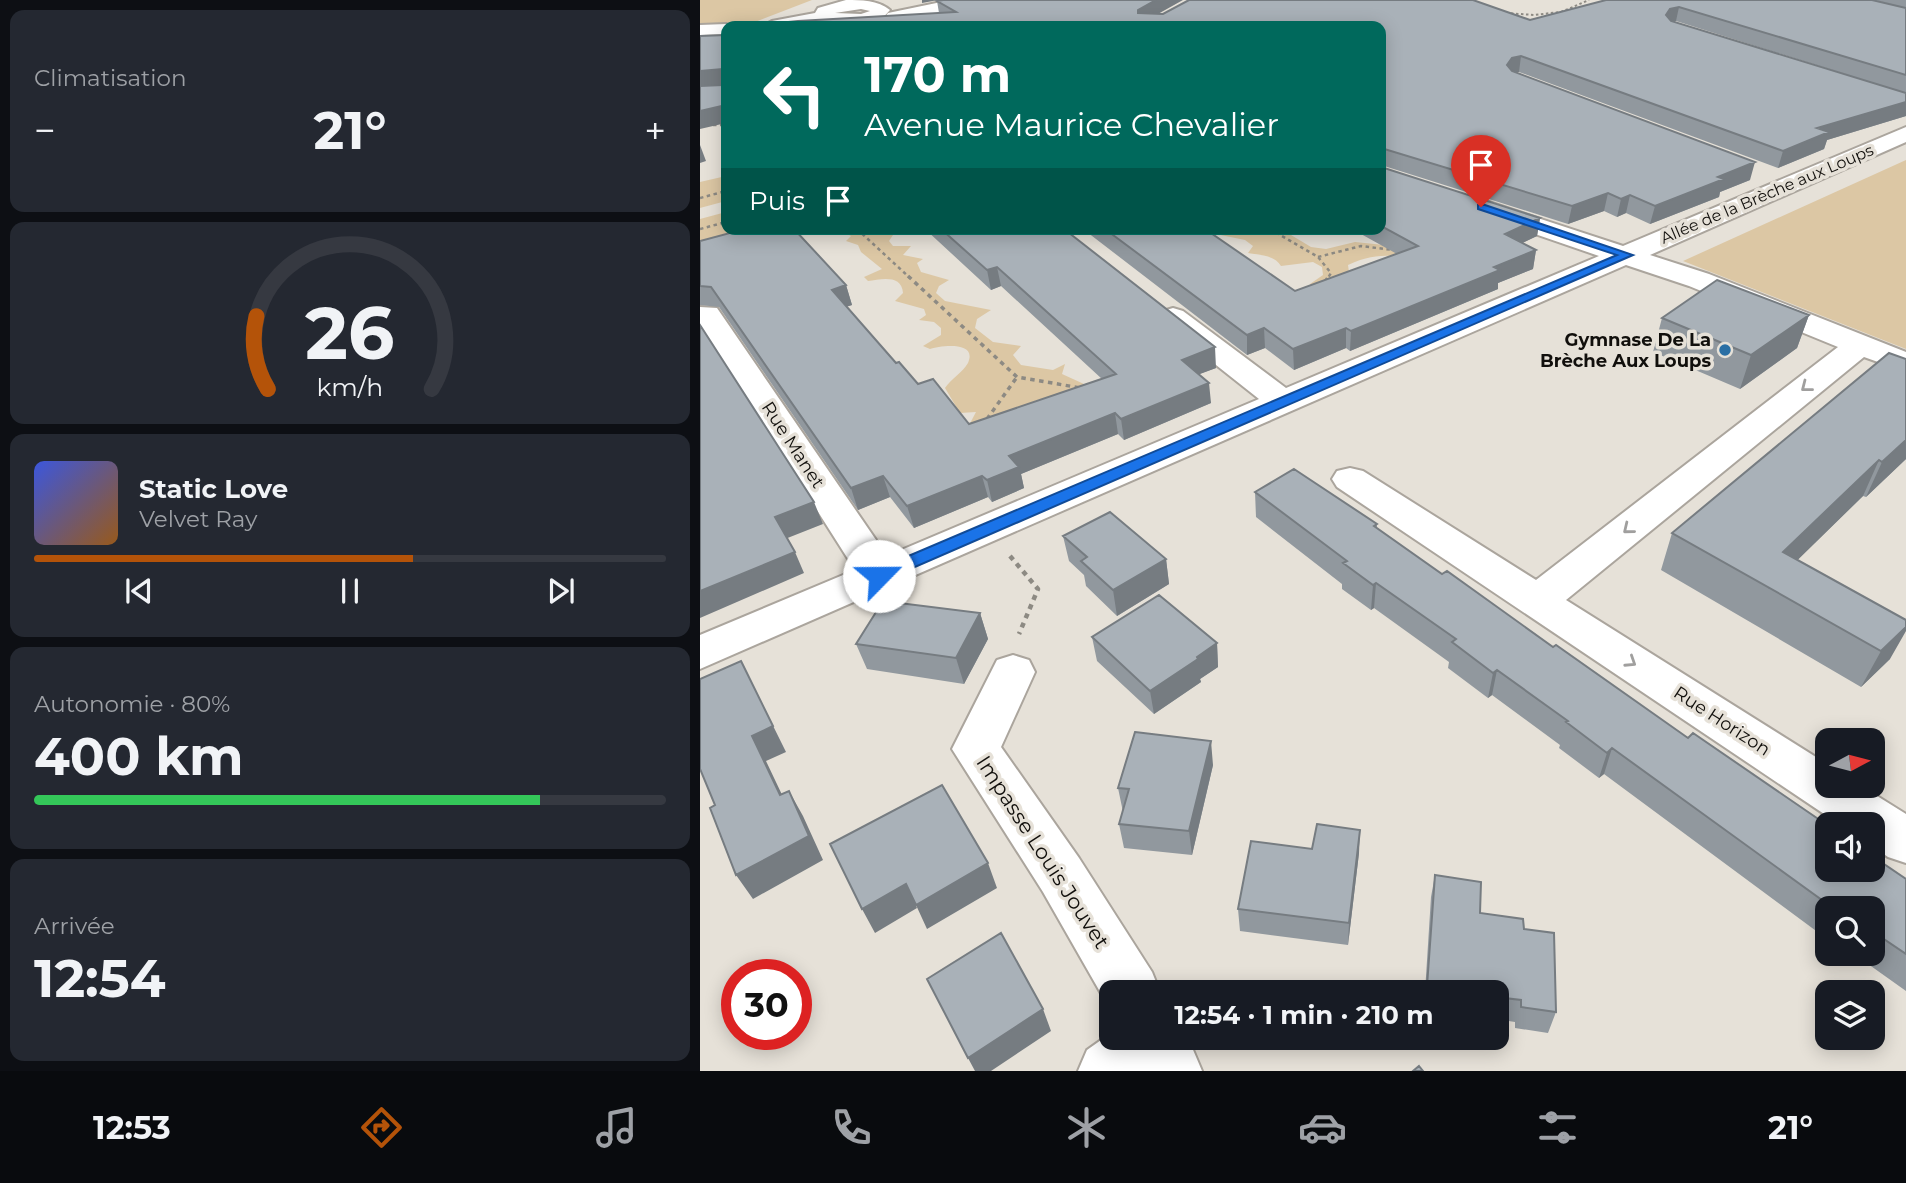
<!DOCTYPE html>
<html lang="fr">
<head>
<meta charset="utf-8">
<style>
  body { margin:0; font-family:Montserrat,sans-serif; background:#242831; color:#f1f3f6; height:100vh; display:flex; flex-direction:column; font-size:26px; white-space:nowrap }
  * { box-sizing:border-box; margin:0 }
  p { font-size:23px; color:#9ea1a6 }
  .icon { flex:none; width:38px; height:38px; fill:none; stroke:currentColor; stroke-width:2; stroke-linecap:round; stroke-linejoin:round }
  .map { position:relative; flex:1; overflow:hidden }
  .panel { display:flex; flex-direction:column; gap:10px; padding:10px; background:#0d0f14; width:700px }
  .panel>* { flex:none }
  .hud { position:absolute; left:21px; top:21px; width:665px; height:214px; border-radius:14px; box-shadow:0 4px 18px #0003; background:#00695c; color:#fff; overflow:hidden }
  .needle { width:46px; rotate:83deg }
  .buttons { position:absolute; left:1115px; top:728px; display:grid; gap:14px }
  .buttons a { display:grid; place-items:center; width:70px; height:70px; border-radius:14px; background:#171b24; box-shadow:0 4px 18px #0003; font-size:35px }
  .speed { position:absolute; left:21px; top:959px; display:flex; gap:14px; font-size:35px; font-weight:700; text-align:center }
  .speed>* { display:grid; place-content:center; width:91px; height:91px; border-radius:50%; background:#171b24; box-shadow:0 4px 18px #0003; line-height:1 }
  .speed .limit { border:10px solid #d22; background:#fff; color:#111 }
  .pin { position:absolute; display:grid; place-items:center; width:60px; height:60px; color:#fff; margin:-72px -30px; border-radius:50% 50% 50% 0; rotate:-45deg; box-shadow:0 0 7px #0007 }
  .pin .icon { rotate:45deg }
  .me { position:absolute; width:77px; margin:-38px; rotate:67deg; stroke-linejoin:round; filter:drop-shadow(0 0 5px #0008) }
  .turn { display:flex; align-items:center; gap:24px; height:147px; padding:0 28px; font-size:32px }
  .turn .icon { width:91px; height:91px; stroke-width:2.5 }
  .turn b { display:block; font-size:49px; line-height:60px }
  .then { display:flex; align-items:center; height:66px; padding:0 28px; background:#0003; gap:14px; font-size:26px }
  .big { font-size:52px; font-weight:700; line-height:1.1 }
  .panel .tile { flex:1; display:flex; flex-direction:column; justify-content:center; gap:10px; min-width:0; padding:0 24px; border-radius:14px; background:#242831 }
  .panel .dial { align-items:center; gap:0 }
  .dial svg { height:182px; overflow:visible; fill:none; stroke:#363941; stroke-width:7; stroke-linecap:round; text-anchor:middle }
  .dial text { fill:#f1f3f6; stroke:none }
  .song { display:flex; align-items:center; gap:21px }
  .cover { width:84px; height:84px; border-radius:10px; background:linear-gradient(135deg,hsl(230 70% 55%),hsl(30 70% 35%)) }
  .played { height:7px; border-radius:4px; background:linear-gradient(90deg,#b45309 60%,#363941 60%) }
  .keys { display:flex; justify-content:space-around; direction:ltr }
  .heat { display:flex; justify-content:space-between; align-items:center; font-size:38px; direction:ltr }
  .charge { height:10px; border-radius:5px; background:linear-gradient(90deg,#34c759 80%,#363941 0) }
  .trip { position:absolute; left:399px; top:980px; width:410px; height:70px; border-radius:14px; background:#171b24; box-shadow:0 4px 18px #0003; font-weight:700; line-height:70px; text-align:center }
  .dock { display:flex; height:112px; justify-content:space-around; align-items:center; background:#090b0e; color:#9ea1a6 }
  .dock .icon { width:49px; height:49px }
  .dock .selected { color:#b45309 }
  .dock b { font-size:32px; color:#f1f3f6 }
  main { display:flex; flex:1; min-height:0 }
  .map>svg:first-child { display:block }
</style>
</head>
<body>
<main>
<section class="panel">
<div class="tile"><p>Climatisation</p>
<div class="heat"><a>−</a><b class="big">21°</b><a>+</a></div>
</div>
<div class="tile dial"><svg viewBox="0 0 100 80">
<path d="M14 69A42 42 0 1 1 86 69"/>
<path d="M14 69A42 42 0 0 1 9 37" stroke="#b45309"/>
<text x="50" y="56" font-size="32" font-weight="700">26</text>
<text x="50" y="72" font-size="11">km/h</text>
</svg></div>
<div class="tile">
<div class="song"><i class="cover"></i><div><b>Static Love</b><p>Velvet Ray</p></div></div>
<div class="played"></div>
<div class="keys"><svg class="icon" aria-label="previous" viewBox="0 0 24 24"><path d="M18 5L8 12l10 7zM5 5v14"/></svg><svg class="icon" aria-label="pause" viewBox="0 0 24 24"><path d="M8 5v14M16 5v14"/></svg><svg class="icon" aria-label="next" viewBox="0 0 24 24"><path d="M6 5l10 7-10 7zM19 5v14"/></svg></div>
</div>
<div class="tile"><p>Autonomie · 80%</p><b class="big">400 km</b><div class="charge"></div></div>
<div class="tile"><p>Arrivée</p><b class="big">12:54</b></div>
</section>
<div class="map">
<svg width="1206" height="1071" viewBox="0 0 1206 1071">
  <rect width="100%" height="100%" fill="#e6e1d8"/>
  <path fill="#dcc7a4" d="M0 0H112L55 22 0 25Z
    M1206 160V349L983 261Z
    M26 176V201L0 208V182Z
    M26 212V229H66L0 246V219Z
    M138 229H174L193 235 189 241 193 246H211L203 255 223 259 217 263 221 272 249 280 239 286 236 293 245 301 291 310 277 319 275 328 293 342 321 346 313 355 321 365 353 370 365 364 362 374 384 384 407 388 337 400 266 431 276 412 260 413 245 388C251 379 263 372 268 363 278 340 239 346 230 349L223 346 241 335V328L234 322 219 320 226 315 224 309 195 301 203 293C202 274 181 279 168 281L164 277 182 269 161 252 158 245 146 241 151 236Z
    M510 229H581L611 247 626 249 655 242 743 251C732 252 720 256 709 256 684 256 672 254 648 265L649 272 623 307 610 284 623 275 622 267 613 262 581 266C574 255 560 255 548 253L553 246 545 240 506 232Z"/>
  <g fill="none" stroke-linecap="round" stroke-linejoin="round">
    <g stroke="#aba59d" stroke-width="4">
      <path id="minor" d="M146 0C161 0 178 0 190 10 173 32 147 23 123 23 103 24 83 27 63 26L72 21 115 13 118 8ZM161 9 170 11 161 14 135 13Z
        M251 0H283L281 4 194 22 185 17 188 13Z
        M26 24 33 26H26V34L0 35V25Z
        M1206 127V142L950 255 1009 274 1206 352V372L1164 357 866 600 1127 764V786H1161L1206 814V863L1188 857 1172 846V824H1139L637 487 632 479 637 471 650 468 663 471 836 580 1138 347 989 286 926 265 0 669V635L155 570 0 326V307L17 308 187 556 559 399 463 323 458 317 463 311 473 308 483 311 586 388 899 256 780 215 776 210 780 205 789 202 798 205 923 246Z
        M313 655 329 660 335 672 301 747 379 858 452 972 460 992H411V1011L343 892 252 749 297 660Z
        M411 1033V1038H488L502 1071H378L387 1050Z"/>
    </g>
    <path stroke="#8d8a83" stroke-width="2" stroke-dasharray="2.5 2.5" stroke-linecap="butt" d="M861 12 889 0
      M806 13 834 15 860 12"/>
    <path stroke="#8d8a83" stroke-width="2.5" stroke-dasharray="3.5 3.5" stroke-linecap="butt" d="M13 125H26
      M0 198 26 191
      M0 229 26 222
      M157 229 210 278
      M570 229 618 257 631 273 628 278
      M618 257 661 246 693 250"/>
    <path stroke="#8d8a83" stroke-width="3.5" stroke-dasharray="4.5 4.5" stroke-linecap="butt" d="M208 276 317 377 381 388
      M625 282 629 276
      M287 419 317 377"/>
    <path stroke="#8d8a83" stroke-width="4.5" stroke-dasharray="5 5" stroke-linecap="butt" d="M310 556 338 589 319 634"/>
    <use href="#minor" fill="#fff" fill-rule="evenodd"/>
  </g>
  <path fill="#91989e" fill-rule="evenodd" d="M906 0 1206 8V116L1127 140 1124 149 1078 168 819 72H816L1050 180 1020 192 1019 197 950 224 926 213 917 217 904 211 868 224 681 165V167L840 218 837 236 822 243 836 250 833 269 798 283V289L650 351 646 348 594 370 565 348 547 355 383 229H505L595 291 697 254 652 229H681V26H78L239 13 237 1 458 14 830 20ZM976 21 1199 91 974 22Z
    M1174 0H1206V8Z
    M225 229H364L516 368 499 374 511 403 424 440 418 434 321 474 324 488 292 502 288 497 214 528 190 497 158 510 19 307 0 305V241L44 233 146 285 152 305 146 307 196 363 218 384 269 424 402 379 301 286 291 290Z
    M1109 315 1097 348 1040 389 953 352 962 318Z
    M1189 353 1206 459 1166 497 1163 496 1097 560 1190 659 1161 687 961 570 972 533Z
    M555 492 677 524V528L742 574 853 647 988 738 1206 879V991L1154 954H1172V908H1127V939L904 774 899 778 859 748 860 745 792 695 788 698 748 668 749 662 674 608 671 610 642 589V584L556 517Z
    M363 536 466 559 469 584 417 616 386 586 384 575 369 561Z
    M280 613 288 639 264 684 167 669 156 644Z
    M392 637 517 643 518 667 500 679 501 682 454 714 397 661Z
    M513 765 492 855 424 848 419 824 423 812 418 788Z
    M612 849 659 853 648 945 540 931 538 909Z
    M735 875 780 913 824 929 856 1012 848 1033 815 1028V1022L796 1019V992H725L731 897Z"/>
  <path fill="#767c81" d="M222 0H238L222 3Z
    M456 0H483L440 24 438 13V10Z
    M979 7 976 21 967 23 966 15 970 9Z
    M535 23V26H521Z
    M821 56 819 72 810 73 807 65 812 58Z
    M22 69 26 85 0 87V71Z
    M1206 102V116L1127 140 1124 149 1078 168 1083 151 1117 128Z
    M26 105V123L0 129V111Z
    M0 145 6 161 0 163Z
    M1055 162 1050 180 1020 192 1019 197 950 224 955 206 1018 177Z
    M908 193 904 211 868 224 872 206Z
    M930 195 926 213 917 217 921 199Z
    M840 218 837 236 802 253 805 234Z
    M836 250 833 269 798 283V289L650 351 651 331 794 267Z
    M297 267 301 286 291 290 287 270Z
    M146 285 152 305 138 309 132 290Z
    M1109 315 1097 348 1040 389 1051 355Z
    M564 328 565 348 547 355V335Z
    M646 328V348L594 370 593 349Z
    M515 347 516 368 484 380 482 360Z
    M509 383 511 403 424 440 421 419Z
    M415 413 418 434 321 474 324 488 292 502 287 480 309 456Z
    M1206 440V459L1166 497 1182 462Z
    M1179 460 1163 496 1068 589 1083 552Z
    M183 476 190 497 158 510 151 488Z
    M282 476 288 497 214 528 207 506Z
    M114 502 123 524 85 539 75 517Z
    M95 552 104 573 0 618V591Z
    M466 559 469 584 417 616 413 590Z
    M676 583 674 608 671 610 673 585Z
    M280 613 288 639 264 684 256 658Z
    M1206 627V631L1190 659 1161 687 1181 651Z
    M517 643 518 667 500 679 501 682 454 714 450 691Z
    M41 661 86 752 66 761 94 820 80 795 52 736Z
    M797 670 792 695 788 698 793 673Z
    M511 741 513 765 492 855 489 831Z
    M912 748 904 774 899 778 907 753Z
    M89 791 103 816 123 860 53 899 36 875Z
    M660 830 659 853 648 945 649 923Z
    M288 863 297 888 227 929 216 905Z
    M206 884 217 908 175 933 162 909Z
    M343 1009 351 1031 291 1071H275L268 1058Z"/>
  <path fill="#a9b1b8" stroke="#767c81" stroke-width="2" d="M243 0H456L438 10V13L463 14 489 0H773L830 20 906 0H1172L1206 8V75L979 7 970 9 966 15 971 21 1206 93V102L1117 128 1129 132 1083 151 821 56 812 58 807 65 812 71 1055 162 1018 177 1024 179 955 206 930 195 921 199 908 193 872 206 681 148V26H542L535 23 521 26H404L399 24 386 26H78L79 23 98 21 256 12 237 1Z
    M26 35V105L0 111V86L22 85V69L0 71V36Z
    M681 159V167L840 218 805 234 836 250 794 267 800 270 651 331 646 328 593 349 564 328 547 335 405 229H505L595 291 718 246 681 226Z
    M60 229H94L146 285 132 290 196 363 199 362 218 384 233 379 269 424 416 374 297 267 287 270 241 229H364L515 347 482 360 509 383 421 419 415 413 309 456 319 467 287 480 282 476 207 506 183 476 151 488 11 287 0 286V241L41 230 44 233Z
    M1017 280 1109 315 1051 355 962 318Z
    M0 325 114 502 75 517 95 552 0 591Z
    M1189 353 1206 359V440L1182 462 1179 460 1083 552 1206 620V627L1181 651 972 533Z
    M594 469 677 524 674 526 742 574 747 571 853 647 856 645 988 738 993 733 1127 825V870H1172V856L1206 879V954L1172 931V908H1133L912 748 907 753 866 722 868 721 797 670 793 673 752 642 756 639 676 583 673 585 643 563 647 561 555 492Z
    M410 512 466 559 413 590 381 561 387 557 363 536Z
    M459 595 517 643 497 657 498 659 450 691 392 637Z
    M183 601 280 613 256 658 156 644Z
    M41 661 73 726 52 736 80 795 89 791 109 836 36 875 10 808 15 805 0 769V679Z
    M435 732 511 741 489 831 419 824 429 789 418 788Z
    M242 785 288 863 216 905 206 884 162 909 130 844Z
    M617 824 660 830 649 923 538 909 551 841 612 849Z
    M735 875 781 882 780 913 823 919 824 929 854 933 856 1012 821 1007V1000L796 997V992H767L727 986Z
    M301 933 343 1009 268 1058 227 979Z
    M719 1066 723 1071H713Z"/>
  <defs><path id="oneway-chevron" d="M-2-3.5L2.5 0L-2 3.5" fill="none" stroke-width="1.6" stroke-linecap="round" stroke-linejoin="round" transform="scale(1.75)"/></defs>
  <g stroke="#a09f9e">
    <use href="#oneway-chevron" transform="translate(1106 387) rotate(142)"/>
    <use href="#oneway-chevron" transform="translate(928 529) rotate(141)"/>
    <use href="#oneway-chevron" transform="translate(931 662) rotate(33)"/>
  </g>
  <path fill="#1a73e8" stroke="#114b97" stroke-width="2" d="M778 205H785L933 255 185 580H173L171 576 173 571 917 255 778 209Z"/>
  <circle fill="#2a6fa4" stroke="#e6e1d8" stroke-width="2.5" cx="1025" cy="350" r="7"/>
  <g text-anchor="middle" dominant-baseline="central" stroke-width="7" stroke-linejoin="round" paint-order="stroke">
    <g font-size="16" fill="#110f0c" stroke="#e6e1d8">
      <text transform="translate(1067 194) rotate(-23)">Allée de la Brèche aux Loups</text>
    </g>
    <g font-size="18" font-weight="bold" fill="#110f0c" stroke="#e6e1d8" text-anchor="end">
      <text x="1011" y="340">Gymnase De La<tspan x="1011" dy="21">Brèche Aux Loups</tspan></text>
    </g>
    <g font-size="18" fill="#110f0c" stroke="#e6e1d8">
      <text transform="translate(93 445) rotate(57)">Rue Manet</text>
      <text transform="translate(1022 721) rotate(33)">Rue Horizon</text>
    </g>
    <g font-size="21" fill="#110f0c" stroke="#e6e1d8">
      <text transform="translate(343 852) rotate(57)">Impasse Louis Jouvet</text>
    </g>
  </g>
</svg>
<div class="buttons">
<a><svg class="needle" viewBox="-14 -14 28 28"><path d="M0-13l5 13h-10z" fill="#e53935"/><path d="M0 13l5-13h-10z" fill="#9ea1a6"/></svg></a>
<a><svg class="icon" aria-label="sound" viewBox="0 0 24 24"><path d="M4 9h4l5-4v14l-5-4H4zM17 9q2 3 0 6"/></svg></a>
<a><svg class="icon" aria-label="search" viewBox="0 0 24 24"><circle cx="10" cy="10" r="6"/><path d="M15 15l6 6"/></svg></a>
<a><svg class="icon" aria-label="layers" viewBox="0 0 24 24"><path d="M12 4l9 5-9 5-9-5zM3 14l9 5 9-5"/></svg></a>
</div>
<div class="speed"><div class="limit">30</div></div>
<div class="pin" style="left:781px;top:207px;background:#d93025"><svg class="icon" aria-label="arrive" viewBox="0 0 24 24"><path d="M6 21V4h12l-3 4 3 4H6"/></svg></div>
<svg class="me" style="left:179px;top:576px" viewBox="-20 -20 40 40"><circle r="19" fill="#fff"/><path d="M0-13L10 11 0 6-10 11z" fill="#1a73e8"/></svg>
<div class="trip">12:54 · 1 min · 210 m</div>
<div class="hud">
<div class="turn"><svg class="icon" aria-label="left" viewBox="0 0 24 24"><path d="M17 20v-9H6M10 6l-5 5 5 5"/></svg><div><b>170 m</b>Avenue Maurice Chevalier</div></div>
<div class="then">Puis<svg class="icon" aria-label="arrive" viewBox="0 0 24 24"><path d="M6 21V4h12l-3 4 3 4H6"/></svg></div>
</div>
</div>
</main>
<nav class="dock">
<b>12:53</b>
<svg class="icon selected" aria-label="directions" viewBox="0 0 24 24"><path d="M12 3l9 9-9 9-9-9zM9 14v-3h6M13 9l2 2-2 2"/></svg>
<svg class="icon" aria-label="music" viewBox="0 0 24 24"><path d="M9 18V5l10-2v13"/><circle cx="6" cy="18" r="3"/><circle cx="16" cy="16" r="3"/></svg>
<svg class="icon" aria-label="phone" viewBox="0 0 24 24"><path d="M5 4h4l2 5-3 2q2 4 5 5l2-3 5 2v4C11 20 4 13 5 4z"/></svg>
<svg class="icon" aria-label="climate" viewBox="0 0 24 24"><path d="M12 3v18M4 7l16 10M4 17L20 7"/></svg>
<svg class="icon" aria-label="car" viewBox="0 0 24 24"><path d="M5 17H2v-5l4-1 3-4h7l3 4 3 1v5h-3M9 17h6M6 11h13"/><circle cx="7" cy="17" r="2"/><circle cx="17" cy="17" r="2"/></svg>
<svg class="icon" aria-label="filters" viewBox="0 0 24 24"><path d="M4 7h16M4 17h16"/><circle cx="9" cy="7" r="2"/><circle cx="15" cy="17" r="2"/></svg>
<b>21°</b>
</nav>
</body>
</html>
